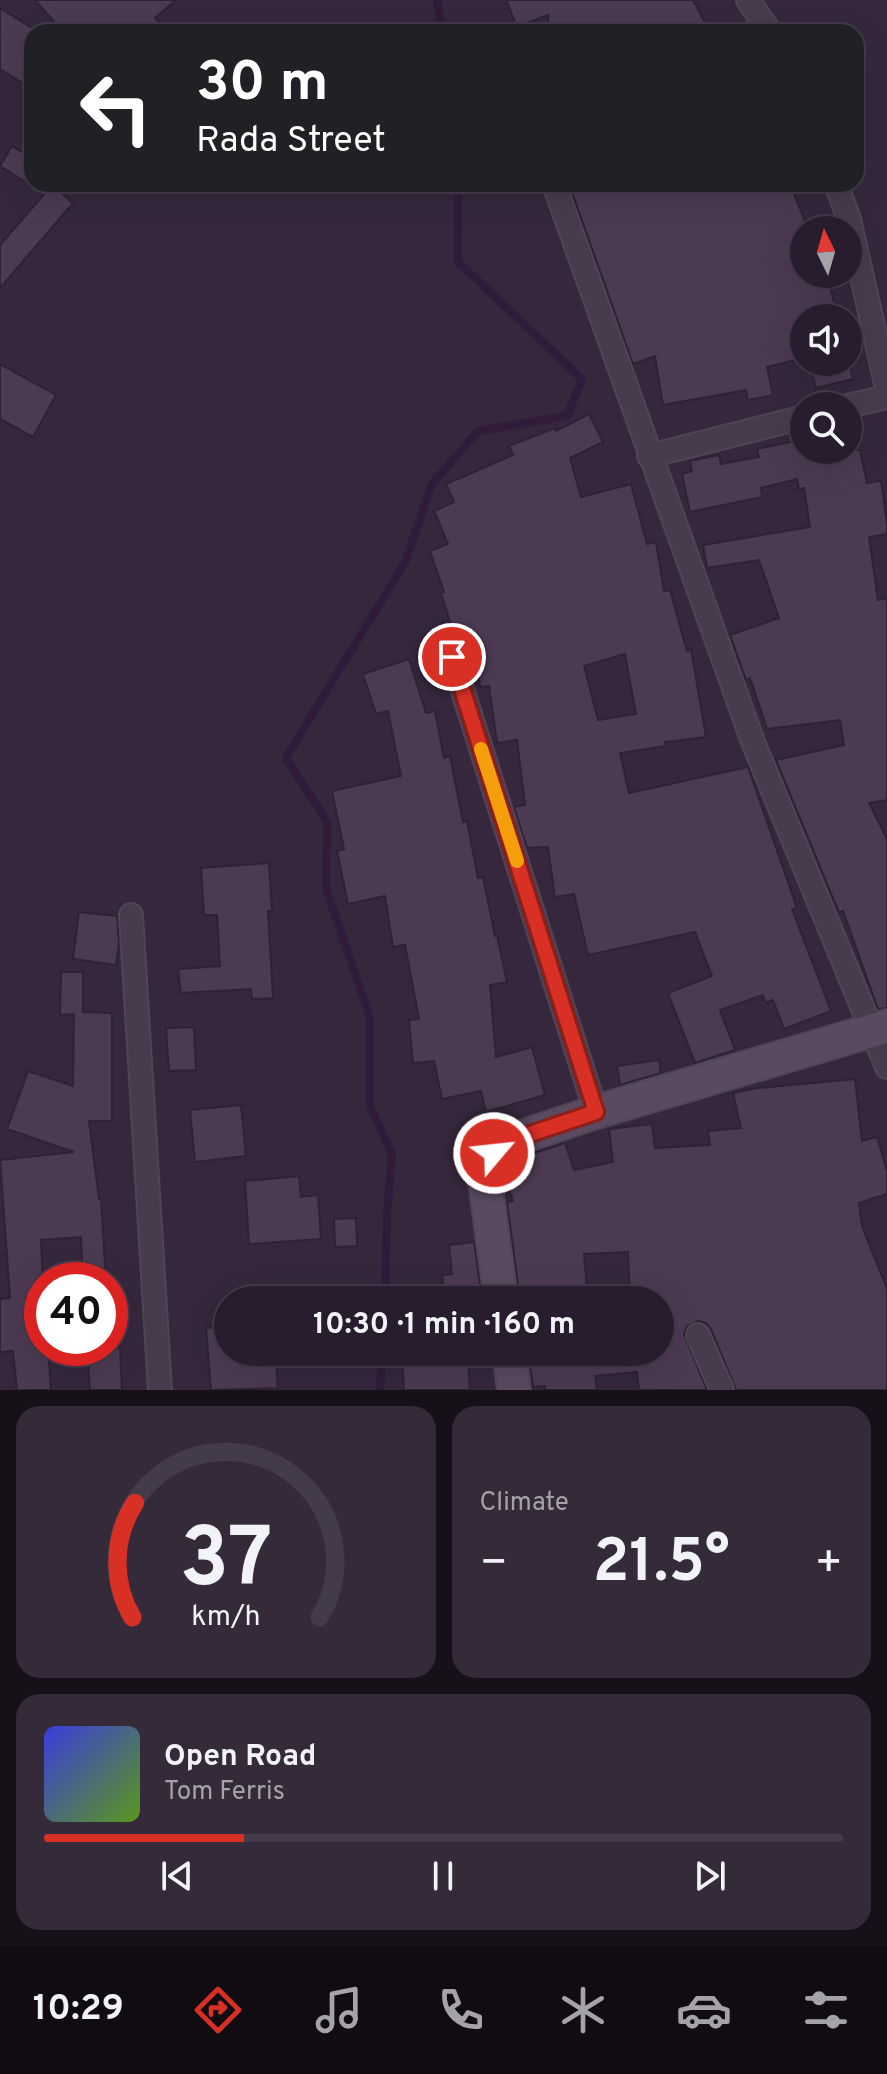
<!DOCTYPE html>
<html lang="en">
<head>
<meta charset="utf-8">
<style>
  body { margin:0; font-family:Overpass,sans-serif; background:#342a3a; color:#f1f3f6; height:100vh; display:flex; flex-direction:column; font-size:30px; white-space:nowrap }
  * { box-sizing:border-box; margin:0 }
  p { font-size:26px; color:#a5a2aa }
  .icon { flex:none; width:44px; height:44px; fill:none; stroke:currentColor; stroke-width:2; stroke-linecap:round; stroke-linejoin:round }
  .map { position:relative; height:1390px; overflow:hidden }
  .sheet { display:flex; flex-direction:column; gap:16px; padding:16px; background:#161019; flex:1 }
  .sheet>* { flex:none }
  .hud { position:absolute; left:24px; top:24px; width:840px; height:168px; border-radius:24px; box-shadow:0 8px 32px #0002,0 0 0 2px #443b4a; background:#202124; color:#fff; overflow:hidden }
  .needle { width:52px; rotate:355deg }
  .tools { position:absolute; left:790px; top:216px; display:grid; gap:16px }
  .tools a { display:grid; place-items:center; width:72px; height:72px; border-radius:50%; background:#281d2e; box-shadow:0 8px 32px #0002,0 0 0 2px #443b4a; font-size:40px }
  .speed { position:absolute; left:24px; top:1262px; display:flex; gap:16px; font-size:40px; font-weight:700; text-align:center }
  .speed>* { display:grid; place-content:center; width:104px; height:104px; border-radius:50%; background:#281d2e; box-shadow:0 8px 32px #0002,0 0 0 2px #443b4a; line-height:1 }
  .speed .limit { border:12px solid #d22; background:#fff; color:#111 }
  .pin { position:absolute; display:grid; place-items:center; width:68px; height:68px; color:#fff; margin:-34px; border:4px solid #fff; border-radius:50%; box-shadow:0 2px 8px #0007 }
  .me { position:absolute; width:88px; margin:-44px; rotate:62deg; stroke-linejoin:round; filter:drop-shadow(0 0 6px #0008) }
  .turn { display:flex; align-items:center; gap:28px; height:168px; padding:0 40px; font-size:36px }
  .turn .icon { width:104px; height:104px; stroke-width:2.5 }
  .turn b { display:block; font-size:56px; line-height:68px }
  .big { font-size:60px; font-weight:700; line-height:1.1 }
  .sheet .tile { flex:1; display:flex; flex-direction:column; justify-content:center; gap:12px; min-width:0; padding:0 28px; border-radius:24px; background:#342a3a }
  .sheet .dial { align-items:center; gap:0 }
  .dial svg { height:208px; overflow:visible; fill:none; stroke:#443b4a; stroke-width:7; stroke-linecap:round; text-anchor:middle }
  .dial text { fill:#f1f3f6; stroke:none }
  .song { display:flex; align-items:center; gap:24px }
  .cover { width:96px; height:96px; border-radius:12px; background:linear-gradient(135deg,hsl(240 70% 55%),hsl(90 70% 35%)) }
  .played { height:8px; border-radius:4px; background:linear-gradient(90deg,#d93025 25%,#443b4a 25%) }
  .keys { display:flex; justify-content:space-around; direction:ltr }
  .heat { display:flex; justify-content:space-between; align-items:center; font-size:44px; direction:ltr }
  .sheet .tiles { flex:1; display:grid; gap:16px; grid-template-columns:1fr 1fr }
  .tile:last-child { grid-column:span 2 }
  .trip { position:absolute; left:214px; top:1286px; width:460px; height:80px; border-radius:40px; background:#281d2e; box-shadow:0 8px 32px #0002,0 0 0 2px #443b4a; font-weight:700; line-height:80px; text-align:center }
  .tabs { display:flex; height:128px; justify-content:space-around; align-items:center; background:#100c12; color:#a5a2aa }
  .tabs .icon { width:56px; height:56px }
  .tabs .selected { color:#d93025 }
  .tabs b { font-size:36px; color:#f1f3f6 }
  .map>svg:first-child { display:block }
</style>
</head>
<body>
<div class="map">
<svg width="887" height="1390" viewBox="0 0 887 1390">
  <rect width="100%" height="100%" fill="#36273d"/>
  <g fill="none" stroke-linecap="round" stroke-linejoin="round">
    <path stroke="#311b3a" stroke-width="8" d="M437 0 442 32
      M385 1300 387 1215 392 1154 370 1106V1017L326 889 327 822 286 758 405 562 432 484 478 431 567 416 582 379 458 262V184
      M380 1390 382 1352"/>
  </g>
  <path fill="#4c3a52" stroke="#2f2234" stroke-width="2" fill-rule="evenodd" d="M35 0H176L155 18 168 32H63Z
    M506 0H693L710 32H549L548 15 517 27Z
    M0 8 32 28V89L0 69Z
    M12 146 32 158V186L0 166Z
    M569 184H790L804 219V277L818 276 819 284 829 283 838 318H804V358L767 367 773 395 748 400 746 390 663 405 655 356 633 364Z
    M52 185 73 203 0 288V245Z
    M809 362H849L853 379 816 388Z
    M0 364 56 395 33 437 0 419Z
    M589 414 603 442 570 458 581 497 631 484 647 544 656 542 664 591 670 590 687 651 691 649 706 737 665 742 666 746 620 753 629 793 748 767 797 908 792 909 831 1011 784 1029 773 1000 766 1003 763 995 720 1010 735 1050 695 1063 668 993 712 976 695 932 588 955 574 894 555 897 548 847 527 848 514 807 525 805 517 740 497 743 489 686 480 687 473 631 455 637 441 593 444 592 430 551 448 544 434 511 454 502 446 484 513 455 509 446 555 428 556 431ZM625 654 636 714 598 720 584 666Z
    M804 439V450H860L867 483 881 481 887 523V534L869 537 878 600 887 598V800L869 803 887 839V1008L878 1009 843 911 839 913 776 760 844 745 840 720 767 729 750 678 746 680 730 635 779 618 759 560 707 568 703 545 810 527 804 488 799 489 797 479 761 488 762 497 690 512 682 474 692 471 690 461 719 455 721 464 759 457 757 449Z
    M409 659 426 713 435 711 444 758 450 756 463 822 467 821 478 878 483 877 495 936 497 935 507 982 490 985 496 1057 532 1047 545 1095 486 1112 481 1091 442 1099 434 1061 413 1063 409 1020 419 1019 405 945 393 947 385 896 348 904 337 851 344 849 332 791 401 776 388 711 376 714 363 674Z
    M269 863 272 911H268L273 998 252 999 251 989 181 993 178 969 220 966 217 915H204L201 868Z
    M79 912 117 916 119 943 116 965 73 959Z
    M61 972H83V1012L112 1013V1121H89L99 1199H101L106 1280H83L81 1237 41 1240 43 1280 42 1348H48L51 1390H17L13 1351 0 1352V1299L10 1298 0 1160 74 1152 7 1129 28 1071 73 1086 74 1014 60 1015Z
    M194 1027 196 1070 169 1071 166 1028Z
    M659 1060 661 1073 620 1085 617 1066Z
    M855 1079 862 1141 877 1137 887 1171V1194L859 1203 862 1226 887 1289V1390H736L711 1329 706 1323 699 1321 687 1326 684 1334 707 1390H639L637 1372 595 1376 597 1390H545V1386L533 1387 528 1352H660V1300H630L628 1252 584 1254 588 1300H520L507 1202 513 1201 505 1179 510 1166 528 1155 565 1143 574 1170 613 1162 609 1129 652 1124 655 1148 710 1145 708 1131 741 1128 733 1093 758 1088Z
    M241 1105 246 1156 195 1162 190 1110Z
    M299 1176 301 1197 318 1195 321 1239 249 1244 245 1181Z
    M356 1218 357 1246 335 1247 334 1219Z
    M474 1242 481 1291 444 1294 442 1275 452 1274 449 1245Z
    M228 1326V1352H275L278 1388 211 1390 206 1328Z
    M87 1348H120L122 1390H90Z
    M402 1352H467L470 1390H404Z"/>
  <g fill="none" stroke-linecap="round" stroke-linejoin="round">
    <g stroke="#514456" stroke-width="26">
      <path id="street" d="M748 0 770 32
        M554 184 753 742 887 1067
        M836 184 849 219 887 388
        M848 406 887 397
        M649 456 804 417
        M452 657 596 1112
        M131 915 160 1390
        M698 1335 722 1390"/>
    </g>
    <g stroke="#514456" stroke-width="36">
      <path id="secondary" d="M501 1300 485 1181 494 1153 521 1137 596 1112 887 1026
        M509 1352 514 1390"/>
    </g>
    <use href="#street" stroke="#483b4d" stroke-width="22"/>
    <use href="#secondary" stroke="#5a4a60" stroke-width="32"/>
  </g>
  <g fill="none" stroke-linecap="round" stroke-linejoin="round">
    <g stroke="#8d1f18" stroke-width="20">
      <path id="route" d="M452 657 596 1112 521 1137 494 1153"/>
    </g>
    <use href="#route" stroke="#d93025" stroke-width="14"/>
    <path stroke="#f59e0b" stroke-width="14" d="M481 749 517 861"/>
  </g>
</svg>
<div class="tools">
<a><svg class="needle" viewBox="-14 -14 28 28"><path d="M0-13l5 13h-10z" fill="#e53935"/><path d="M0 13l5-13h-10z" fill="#a5a2aa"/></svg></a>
<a><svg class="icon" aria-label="sound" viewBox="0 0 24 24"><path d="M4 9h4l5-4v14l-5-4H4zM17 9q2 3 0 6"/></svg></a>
<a><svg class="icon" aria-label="search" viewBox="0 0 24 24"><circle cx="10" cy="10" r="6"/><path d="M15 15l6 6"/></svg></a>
</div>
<div class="speed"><div class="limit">40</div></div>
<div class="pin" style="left:452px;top:657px;background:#d93025"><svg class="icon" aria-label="arrive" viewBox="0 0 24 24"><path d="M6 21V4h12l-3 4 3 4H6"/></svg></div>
<svg class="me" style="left:494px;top:1153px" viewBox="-20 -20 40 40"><circle r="17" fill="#d93025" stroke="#fff" stroke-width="3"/><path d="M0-11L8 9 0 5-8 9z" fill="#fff"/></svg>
<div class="trip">10:30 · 1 min · 160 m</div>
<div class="hud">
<div class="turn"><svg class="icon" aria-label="left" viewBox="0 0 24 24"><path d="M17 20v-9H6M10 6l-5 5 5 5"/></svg><div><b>30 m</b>Rada Street</div></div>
</div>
</div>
<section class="sheet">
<div class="tiles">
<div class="tile dial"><svg viewBox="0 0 100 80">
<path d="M14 69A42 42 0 1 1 86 69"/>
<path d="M14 69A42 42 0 0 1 15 25" stroke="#d93025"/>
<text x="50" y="56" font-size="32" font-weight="700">37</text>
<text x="50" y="72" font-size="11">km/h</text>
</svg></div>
<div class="tile"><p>Climate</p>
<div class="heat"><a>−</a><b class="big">21.5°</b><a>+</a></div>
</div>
<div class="tile">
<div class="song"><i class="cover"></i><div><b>Open Road</b><p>Tom Ferris</p></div></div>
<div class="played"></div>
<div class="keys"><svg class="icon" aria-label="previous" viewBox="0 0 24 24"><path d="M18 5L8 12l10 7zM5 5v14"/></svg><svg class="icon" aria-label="pause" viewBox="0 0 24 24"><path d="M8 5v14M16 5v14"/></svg><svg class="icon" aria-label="next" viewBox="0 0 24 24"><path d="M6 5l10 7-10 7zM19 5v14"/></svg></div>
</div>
</div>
</section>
<nav class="tabs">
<b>10:29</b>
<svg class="icon selected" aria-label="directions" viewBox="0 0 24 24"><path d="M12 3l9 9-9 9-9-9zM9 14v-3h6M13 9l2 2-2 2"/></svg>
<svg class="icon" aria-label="music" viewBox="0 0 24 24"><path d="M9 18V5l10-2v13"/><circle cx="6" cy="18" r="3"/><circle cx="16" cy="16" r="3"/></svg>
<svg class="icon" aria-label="phone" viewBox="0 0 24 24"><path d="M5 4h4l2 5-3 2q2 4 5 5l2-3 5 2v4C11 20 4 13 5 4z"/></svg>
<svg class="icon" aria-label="climate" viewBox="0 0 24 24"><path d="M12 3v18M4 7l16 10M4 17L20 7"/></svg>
<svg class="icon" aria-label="car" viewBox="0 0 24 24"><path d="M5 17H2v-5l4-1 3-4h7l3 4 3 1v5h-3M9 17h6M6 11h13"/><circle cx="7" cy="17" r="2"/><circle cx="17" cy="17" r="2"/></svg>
<svg class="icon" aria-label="filters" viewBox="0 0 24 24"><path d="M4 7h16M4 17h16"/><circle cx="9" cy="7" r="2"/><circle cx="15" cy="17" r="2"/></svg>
</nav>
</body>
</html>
